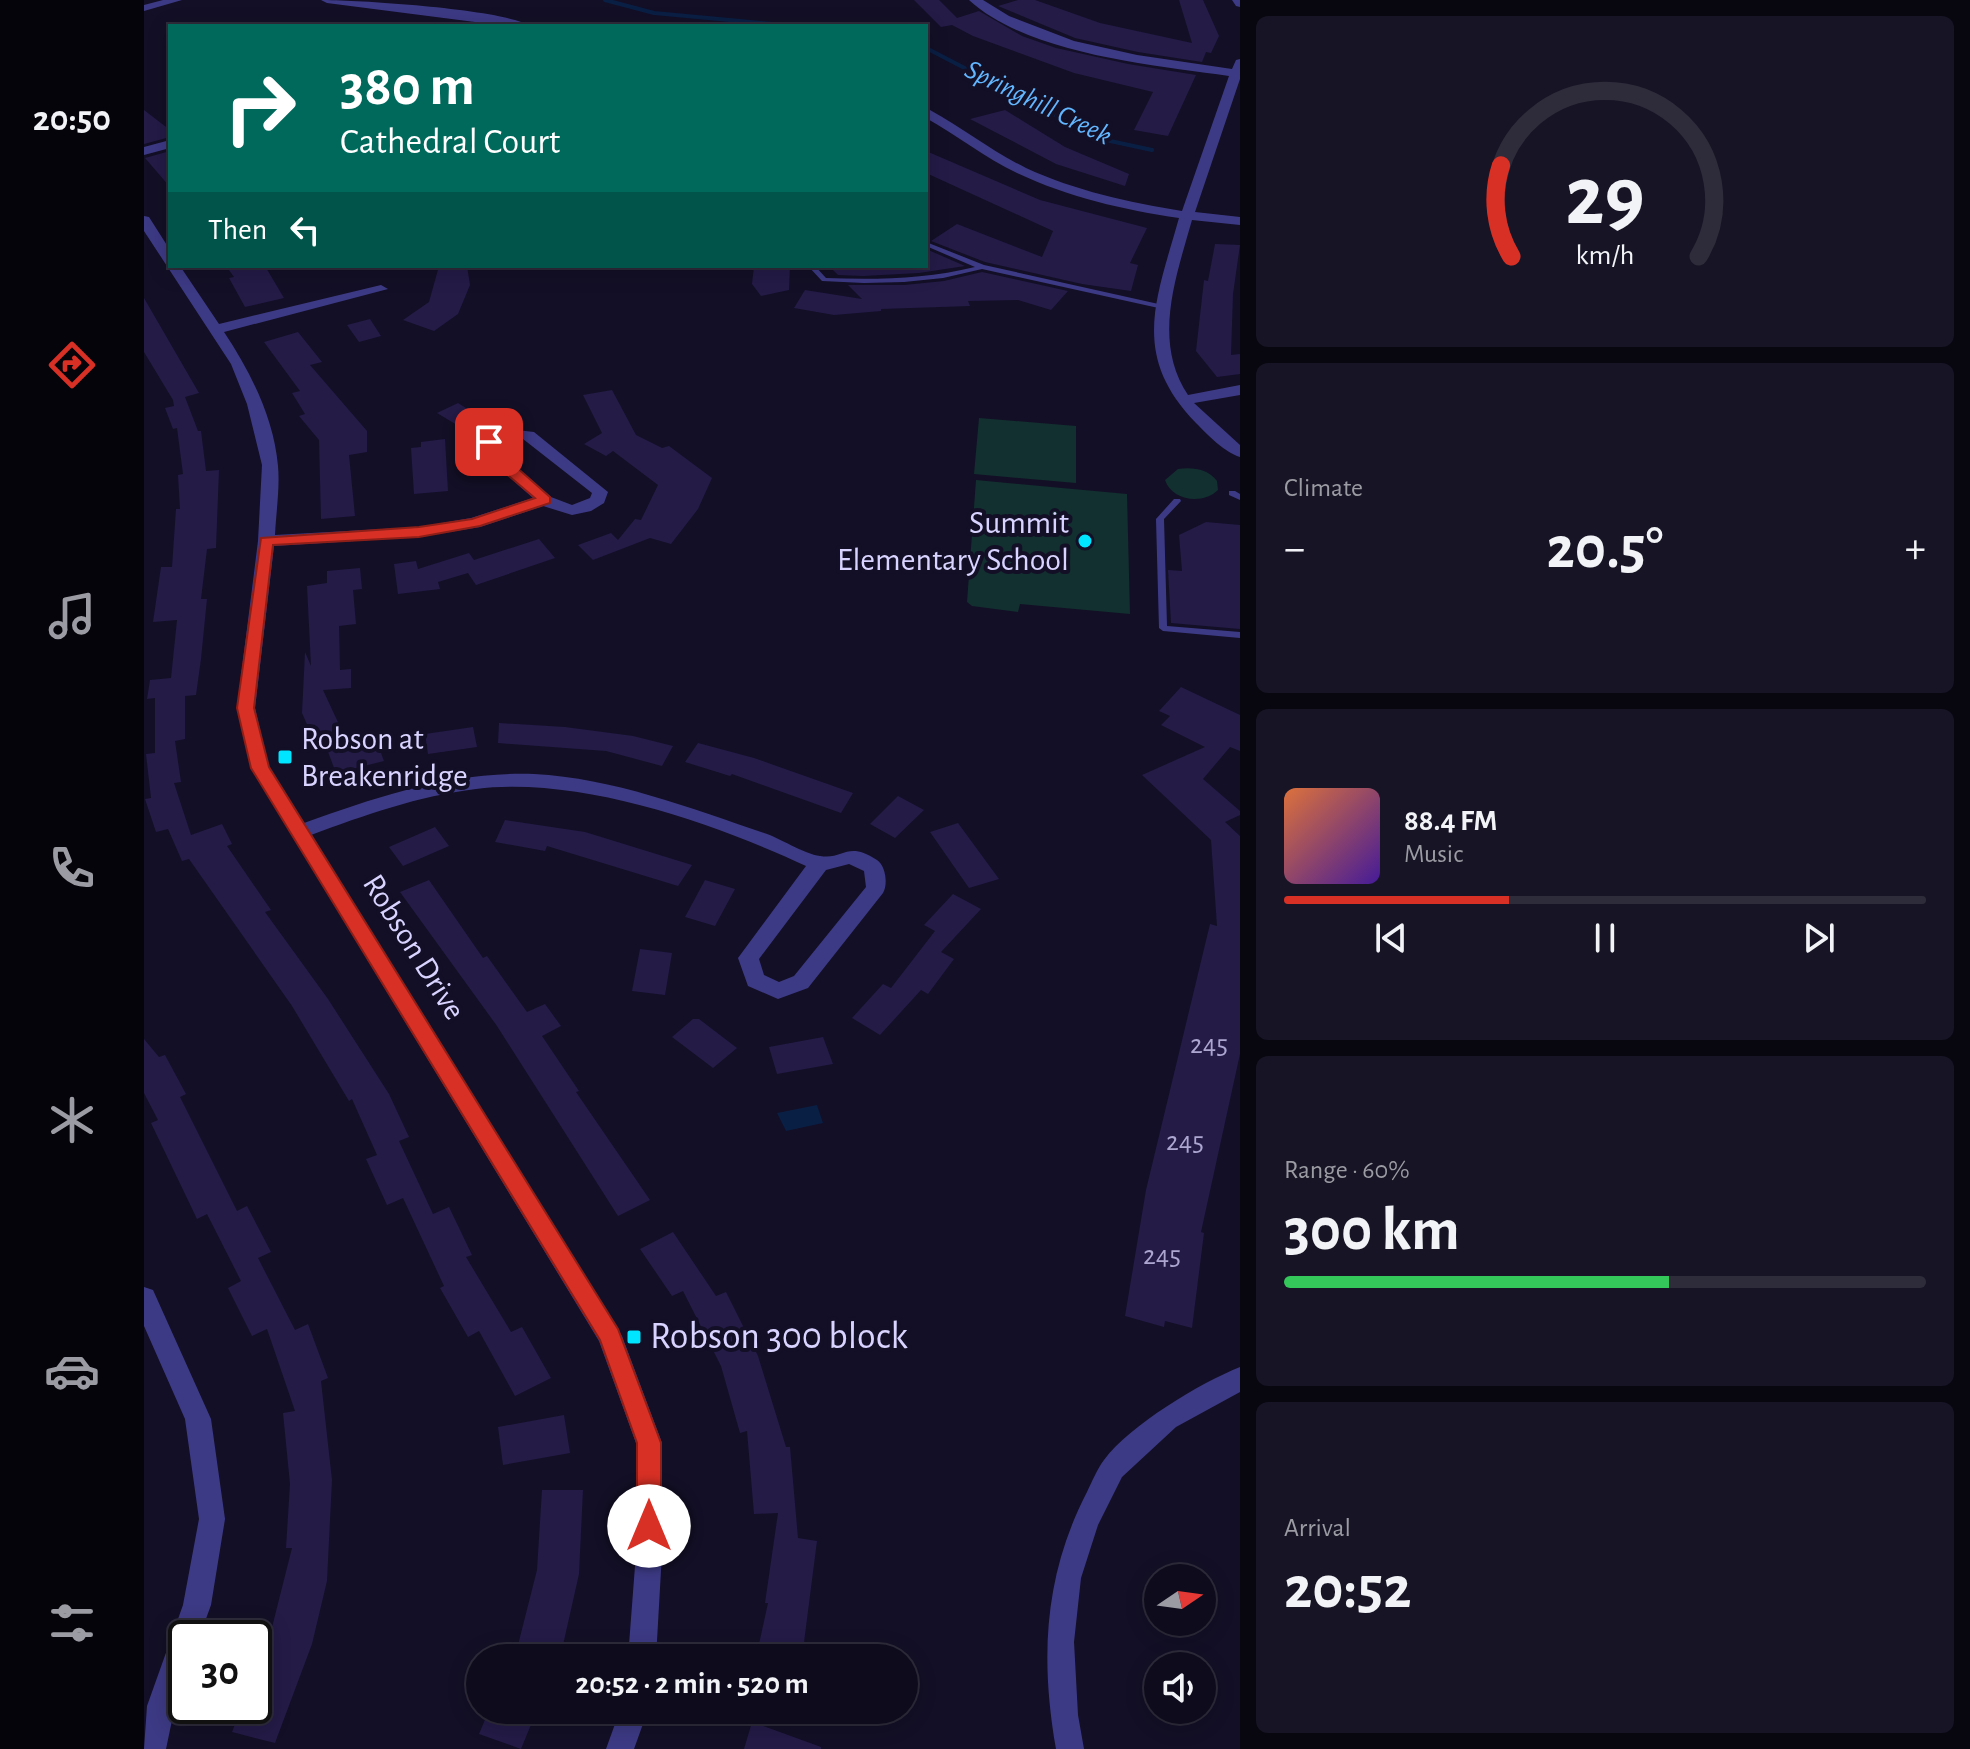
<!DOCTYPE html>
<html lang="en">
<head>
<meta charset="utf-8">
<style>
  body { margin:0; font-family:"Alegreya Sans",sans-serif; background:#171425; color:#f1f3f6; height:100vh; display:flex; flex-direction:column; font-size:30px; white-space:nowrap }
  * { box-sizing:border-box; margin:0 }
  p { font-size:26px; color:#9b9ba3 }
  .icon { flex:none; width:44px; height:44px; fill:none; stroke:currentColor; stroke-width:2; stroke-linecap:round; stroke-linejoin:round }
  .map { position:relative; flex:1; overflow:hidden }
  .sheet { display:flex; flex-direction:column; gap:16px; padding:16px; background:#08060f; width:730px }
  .sheet>* { flex:none }
  .guide { position:absolute; left:24px; top:24px; width:760px; height:244px; border-radius:0px; box-shadow:0 4px 20px #0003,0 0 0 2px #2e2b3b; background:#00695c; color:#fff; overflow:hidden }
  .needle { width:52px; rotate:77deg }
  .tools { position:absolute; left:1000px; top:1564px; display:grid; gap:16px }
  .tools a { display:grid; place-items:center; width:72px; height:72px; border-radius:50%; background:#0e0b1c; box-shadow:0 4px 20px #0003,0 0 0 2px #2e2b3b; font-size:40px }
  .speed { position:absolute; left:24px; top:1620px; display:flex; gap:16px; font-size:40px; font-weight:700; text-align:center }
  .speed>* { display:grid; place-content:center; width:104px; height:104px; border-radius:50%; background:#0e0b1c; box-shadow:0 4px 20px #0003,0 0 0 2px #2e2b3b; line-height:1 }
  .speed .limit { border:4px solid #111; border-radius:12px; background:#fff; color:#111 }
  .pin { position:absolute; display:grid; place-items:center; width:68px; height:68px; color:#fff; margin:-34px; border-radius:16px; box-shadow:0 4px 12px #0006 }
  .me { position:absolute; width:88px; margin:-44px; rotate:0deg; stroke-linejoin:round; filter:drop-shadow(0 0 6px #0008) }
  .turn { display:flex; align-items:center; gap:28px; height:168px; padding:0 40px; font-size:36px }
  .turn .icon { width:104px; height:104px; stroke-width:2.5 }
  .turn b { display:block; font-size:56px; line-height:68px }
  .then { display:flex; align-items:center; height:76px; padding:0 40px; background:#0003; gap:16px; font-size:30px }
  .big { font-size:60px; font-weight:700; line-height:1.1 }
  .sheet .tile { flex:1; display:flex; flex-direction:column; justify-content:center; gap:12px; min-width:0; padding:0 28px; border-radius:12px; background:#171425 }
  .sheet .dial { align-items:center; gap:0 }
  .dial svg { height:208px; overflow:visible; fill:none; stroke:#2e2b3b; stroke-width:7; stroke-linecap:round; text-anchor:middle }
  .dial text { fill:#f1f3f6; stroke:none }
  .song { display:flex; align-items:center; gap:24px }
  .cover { width:96px; height:96px; border-radius:12px; background:linear-gradient(135deg,hsl(20 70% 55%),hsl(260 70% 35%)) }
  .played { height:8px; border-radius:4px; background:linear-gradient(90deg,#d93025 35%,#2e2b3b 35%) }
  .keys { display:flex; justify-content:space-around; direction:ltr }
  .heat { display:flex; justify-content:space-between; align-items:center; font-size:44px; direction:ltr }
  .charge { height:12px; border-radius:6px; background:linear-gradient(90deg,#34c759 60%,#2e2b3b 0) }
  .trip { position:absolute; left:322px; top:1644px; width:452px; height:80px; border-radius:40px; background:#0e0b1c; box-shadow:0 4px 20px #0003,0 0 0 2px #2e2b3b; font-weight:700; line-height:80px; text-align:center }
  main { display:flex; flex:1; min-height:0 }
  .tabs { display:flex; flex-direction:column; width:144px; justify-content:space-around; align-items:center; background:#06040b; color:#9b9ba3 }
  .tabs .icon { width:56px; height:56px }
  .tabs .selected { color:#d93025 }
  .tabs b { font-size:36px; color:#f1f3f6 }
  .map>svg:first-child { display:block }
</style>
</head>
<body>
<main>
<nav class="tabs">
<b>20:50</b>
<svg class="icon selected" aria-label="directions" viewBox="0 0 24 24"><path d="M12 3l9 9-9 9-9-9zM9 14v-3h6M13 9l2 2-2 2"/></svg>
<svg class="icon" aria-label="music" viewBox="0 0 24 24"><path d="M9 18V5l10-2v13"/><circle cx="6" cy="18" r="3"/><circle cx="16" cy="16" r="3"/></svg>
<svg class="icon" aria-label="phone" viewBox="0 0 24 24"><path d="M5 4h4l2 5-3 2q2 4 5 5l2-3 5 2v4C11 20 4 13 5 4z"/></svg>
<svg class="icon" aria-label="climate" viewBox="0 0 24 24"><path d="M12 3v18M4 7l16 10M4 17L20 7"/></svg>
<svg class="icon" aria-label="car" viewBox="0 0 24 24"><path d="M5 17H2v-5l4-1 3-4h7l3 4 3 1v5h-3M9 17h6M6 11h13"/><circle cx="7" cy="17" r="2"/><circle cx="17" cy="17" r="2"/></svg>
<svg class="icon" aria-label="filters" viewBox="0 0 24 24"><path d="M4 7h16M4 17h16"/><circle cx="9" cy="7" r="2"/><circle cx="15" cy="17" r="2"/></svg>
</nav>
<div class="map">
<svg width="1096" height="1749" viewBox="0 0 1096 1749">
  <rect width="100%" height="100%" fill="#130f26"/>
  <path fill="#12302f" d="M835 418 932 426V483L830 474Z
    M1034 469C1049 467 1064 469 1073 481L1074 490C1059 505 1028 501 1021 480Z
    M832 480 983 494 986 614 876 604 874 612 828 606 823 602Z"/>
  <path fill="#0a1f44" d="M673 1105 679 1123 642 1131 633 1113Z"/>
  <g fill="none" stroke-linecap="round" stroke-linejoin="round">
    <path stroke="#0a1f44" stroke-width="4" d="M461 0 510 13 651 26
      M782 48 957 139 1008 150"/>
  </g>
  <path fill="#241b47" d="M770 0H795L813 18 835 11 878 36 912 48 984 64 1052 75 1024 136 990 130 1009 92 930 73 829 36 808 25 797 27Z
    M874 0H891L956 23 1048 43 1035 0H1059L1075 36 1067 53 1062 52 1058 62 994 52 931 38 854 6Z
    M0 110 26 130V137L0 144Z
    M861 110 921 147 985 174 981 186 912 164 826 119Z
    M26 151V187L1 158Z
    M782 151 896 200 1003 228 986 263 994 265 987 291 938 284 841 262 787 241 813 224 898 257 909 231 782 173Z
    M1071 244 1096 245 1089 294 1087 355 1096 354V374L1073 377 1052 351 1060 280 1064 281Z
    M782 249 821 266 775 273 719 276 694 275 685 266H782Z
    M82 266H121L140 298 101 307 85 278 90 277Z
    M295 266H323L326 285 314 314 290 331 259 320 285 302Z
    M610 266H646L645 290 617 296 608 284Z
    M838 272 924 291 907 310 874 300 824 301 826 306 737 309V311L690 315 650 308 661 290 718 299 704 285H760L800 281Z
    M0 298 55 393 41 397 54 431H57L62 471 75 470 72 548 63 549 57 599H63L57 659 52 695 41 696V739L31 741 37 782 30 783 47 835 78 824 88 844 83 846 127 910 121 912 184 999 245 1094 265 1137 255 1141 289 1214 305 1207 328 1255 322 1257 367 1332 378 1327 407 1378 371 1396 335 1331 324 1337 296 1288 300 1286 259 1198 243 1205 222 1159 233 1155 208 1099 205 1101 148 1006 45 859 38 861 24 829 12 832 1 799 7 798 2 754 11 753V698L3 699 6 680 27 678 33 620 9 622 17 567H28L32 509H36L34 475 39 474 33 428 29 429 21 408 30 406 29 400 0 352Z
    M226 319 237 336 215 342 203 325Z
    M154 332 178 362 166 365 223 431V452L205 455 211 516 177 519 175 440 155 416 161 414 148 393 156 391 120 342Z
    M468 390 492 435 518 448 525 446 568 478 554 509 527 544 506 538 449 560 434 545 467 533 474 540 491 519 497 520 514 485 469 451 462 456 440 444 458 433 439 395Z
    M314 403 338 418 318 428 293 413Z
    M301 439 304 491 270 494 267 448 277 447V442Z
    M1062 522 1096 525V629L1027 623 1024 570 1038 571 1035 535Z
    M395 539 411 558 332 585 324 573 294 582 296 589 254 594 250 564 272 561 274 569 325 553 330 560Z
    M216 568 218 589 209 590 212 624 195 626 196 670 207 669V688L179 690 206 748 233 742 240 761 192 773 178 736 169 738 158 713 161 652 167 666 163 586 183 583V571Z
    M1037 687 1096 715V751L1086 747 1059 779 1096 811V815L1081 822 1096 836V1054L1057 1232 1060 1233 1048 1328 1021 1321 1020 1327 981 1316 1002 1190 1066 924 1073 926 1067 840 998 775 1061 747 1017 725 1026 716 1015 711Z
    M355 723 421 727 489 736 529 746 518 766 462 751 354 743Z
    M329 727 333 747 284 754 281 734Z
    M554 743 610 758 709 793 697 813 588 774 586 776 541 762Z
    M754 796 780 810 751 838 726 824Z
    M361 820 441 832 548 865 534 886 403 846 401 851 351 842Z
    M814 823 855 879 825 888 786 832Z
    M291 827 305 846 259 866 245 847Z
    M285 880 339 958 343 956 383 1012 401 1004 417 1026 398 1036 435 1091 432 1092 506 1200 474 1216 353 1026 256 892Z
    M561 880 591 889 571 926 541 917Z
    M809 894 837 909 797 952 810 959 784 994 777 990 736 1035 708 1018 739 984 747 988 791 931 780 925Z
    M496 949 528 953 521 995 488 991Z
    M549 1019H555L593 1048 569 1068 528 1037Z
    M679 1037 689 1064 633 1074 625 1047Z
    M0 1039 15 1057 21 1055 42 1094 36 1097 93 1211 103 1206 127 1252 114 1258 151 1330 164 1324 184 1378 177 1381 188 1480 183 1581 168 1644 131 1743 88 1732 98 1706H110V1673L116 1658 120 1659 148 1548H142L146 1484 139 1413 151 1411 123 1329 108 1336 84 1288 97 1281 63 1214 53 1219 7 1123 14 1120 0 1093Z
    M529 1232 572 1296 582 1292 614 1356 642 1447H646L654 1538 673 1541 658 1658H612L624 1603H621L634 1513 610 1514 603 1431 596 1433 577 1366 539 1291 528 1296 496 1249Z
    M420 1415 426 1453 359 1465 354 1427Z
    M398 1490H439L435 1574 417 1654 374 1645 393 1570Z
    M345 1710H393L377 1749 335 1734Z
    M608 1722 677 1747V1749H600Z"/>
  <g fill="none" stroke-linecap="round" stroke-linejoin="round">
    <path fill="#3d3a85" fill-rule="evenodd" d="M782 242 840 265 1019 305 1023 307 1019 309 838 269 799 278 760 282 720 283 678 281 664 266H671L682 278C732 280 782 279 831 267L782 246Z
      M1085 491H1091L1096 494V500L1085 495Z
      M1030 499H1036L1037 501 1020 519 1023 626 1096 632V638L1019 631 1015 628 1012 519Z"/>
    <path fill="#3d3a85" fill-rule="evenodd" d="M19 0H38L0 11V5Z
      M177 0C214 0 360 9 386 26H362L183 3Z
      M825 0H839L865 16 930 41 993 55 1088 69 1092 60 1096 59V79L1051 212 1096 217V225L1048 220C1032 277 1008 341 1044 395L1096 385V395L1050 403 1096 445V457C1080 452 1064 435 1052 423 986 355 1012 300 1035 218 980 210 924 197 873 173 841 158 813 135 782 118V109L786 110C819 128 849 152 882 168 932 191 984 202 1038 211L1085 76C1008 65 884 54 825 0Z
      M1088 0H1096V7L1092 6Z
      M26 140V148L0 155V147Z
      M0 216 5 217 26 250V266H36L75 324 237 285 244 289 80 332C106 371 130 418 134 466 136 488 132 513 131 535L275 527 327 518 389 498 337 452 339 439 363 429 390 432 464 492 460 503 447 511 428 515 399 506 336 527 275 537 130 546 111 708 125 768 160 823C235 796 309 771 390 774 469 778 546 808 620 833 636 838 660 854 676 856 700 860 703 840 733 860 742 866 744 885 739 893L664 988 634 999 604 986 594 958 662 866C569 823 436 776 332 789 274 796 221 815 167 835L478 1336 518 1443V1553L512 1658H484L492 1553V1443L455 1341 107 768 93 708 114 541 118 465 103 404 87 364 0 231ZM368 438 379 439 448 493 446 498 428 505 407 497 353 451V444ZM705 864 720 871 722 887 650 976 635 982 620 975 615 959 682 870Z
      M0 1287 9 1290 67 1419 81 1519 67 1605 55 1638H42V1675L31 1706 22 1749H0L3 1706 39 1605 55 1519 41 1419 0 1326Z
      M1096 1367V1392L1032 1427 978 1477 954 1525 937 1578 930 1642 934 1715 940 1749H912C896 1658 900 1575 943 1492 948 1482 953 1469 960 1460 986 1425 1056 1383 1096 1367Z
      M476 1710H504L490 1749H462Z"/>
  </g>
  <path fill="#d93025" stroke="#8d1f18" stroke-width="2" d="M345 438 353 442V450L406 497V503L336 526 275 537 129 545 110 708 125 767 474 1329 517 1443V1526L514 1534 505 1538 497 1534 493 1526V1443L456 1340 107 768 93 708 117 538 275 527 328 519 391 498 340 455 338 442Z"/>
  <g fill="#00e5ff" stroke="#130f26" stroke-width="3">
    <circle cx="941" cy="541" r="8"/>
    <rect x="133" y="749" width="16" height="16" rx="4"/>
    <rect x="482" y="1329" width="16" height="16" rx="4"/>
  </g>
  <g text-anchor="middle" dominant-baseline="central" stroke-width="8" stroke-linejoin="round" paint-order="stroke">
    <g font-size="28" font-style="italic" fill="#62b6ff" stroke="#130f26">
      <text transform="translate(894 103) rotate(26)">Springhill Creek</text>
    </g>
    <g font-size="28" fill="#aca6d1">
      <text x="1065" y="1045">245</text>
      <text x="1041" y="1142">245</text>
      <text x="1018" y="1256">245</text>
    </g>
    <g font-size="32" fill="#d9d4ff" stroke="#130f26" text-anchor="end">
      <text x="925" y="523">Summit<tspan x="925" dy="37">Elementary School</tspan></text>
      <text x="157" y="739" text-anchor="start">Robson at<tspan x="157" dy="37">Breakenridge</tspan></text>
    </g>
    <g font-size="32" fill="#d9d4ff" stroke="#130f26">
      <text transform="translate(270 947) rotate(58)">Robson Drive</text>
    </g>
    <g font-size="38" fill="#d9d4ff" stroke="#130f26" text-anchor="start">
      <text x="506" y="1337">Robson 300 block</text>
    </g>
  </g>
</svg>
<div class="tools">
<a><svg class="needle" viewBox="-14 -14 28 28"><path d="M0-13l5 13h-10z" fill="#e53935"/><path d="M0 13l5-13h-10z" fill="#9b9ba3"/></svg></a>
<a><svg class="icon" aria-label="sound" viewBox="0 0 24 24"><path d="M4 9h4l5-4v14l-5-4H4zM17 9q2 3 0 6"/></svg></a>
</div>
<div class="speed"><div class="limit">30</div></div>
<div class="pin" style="left:345px;top:442px;background:#d93025"><svg class="icon" aria-label="arrive" viewBox="0 0 24 24"><path d="M6 21V4h12l-3 4 3 4H6"/></svg></div>
<svg class="me" style="left:505px;top:1526px" viewBox="-20 -20 40 40"><circle r="19" fill="#fff"/><path d="M0-13L10 11 0 6-10 11z" fill="#d93025"/></svg>
<div class="trip">20:52 · 2 min · 520 m</div>
<div class="guide">
<div class="turn"><svg class="icon" aria-label="right" viewBox="0 0 24 24"><path d="M7 20v-9h11M14 6l5 5-5 5"/></svg><div><b>380 m</b>Cathedral Court</div></div>
<div class="then">Then<svg class="icon" aria-label="left" viewBox="0 0 24 24"><path d="M17 20v-9H6M10 6l-5 5 5 5"/></svg></div>
</div>
</div>
<section class="sheet">
<div class="tile dial"><svg viewBox="0 0 100 80">
<path d="M14 69A42 42 0 1 1 86 69"/>
<path d="M14 69A42 42 0 0 1 10 34" stroke="#d93025"/>
<text x="50" y="56" font-size="32" font-weight="700">29</text>
<text x="50" y="72" font-size="11">km/h</text>
</svg></div>
<div class="tile"><p>Climate</p>
<div class="heat"><a>−</a><b class="big">20.5°</b><a>+</a></div>
</div>
<div class="tile">
<div class="song"><i class="cover"></i><div><b>88.4 FM</b><p>Music</p></div></div>
<div class="played"></div>
<div class="keys"><svg class="icon" aria-label="previous" viewBox="0 0 24 24"><path d="M18 5L8 12l10 7zM5 5v14"/></svg><svg class="icon" aria-label="pause" viewBox="0 0 24 24"><path d="M8 5v14M16 5v14"/></svg><svg class="icon" aria-label="next" viewBox="0 0 24 24"><path d="M6 5l10 7-10 7zM19 5v14"/></svg></div>
</div>
<div class="tile"><p>Range · 60%</p><b class="big">300 km</b><div class="charge"></div></div>
<div class="tile"><p>Arrival</p><b class="big">20:52</b></div>
</section>
</main>
</body>
</html>
